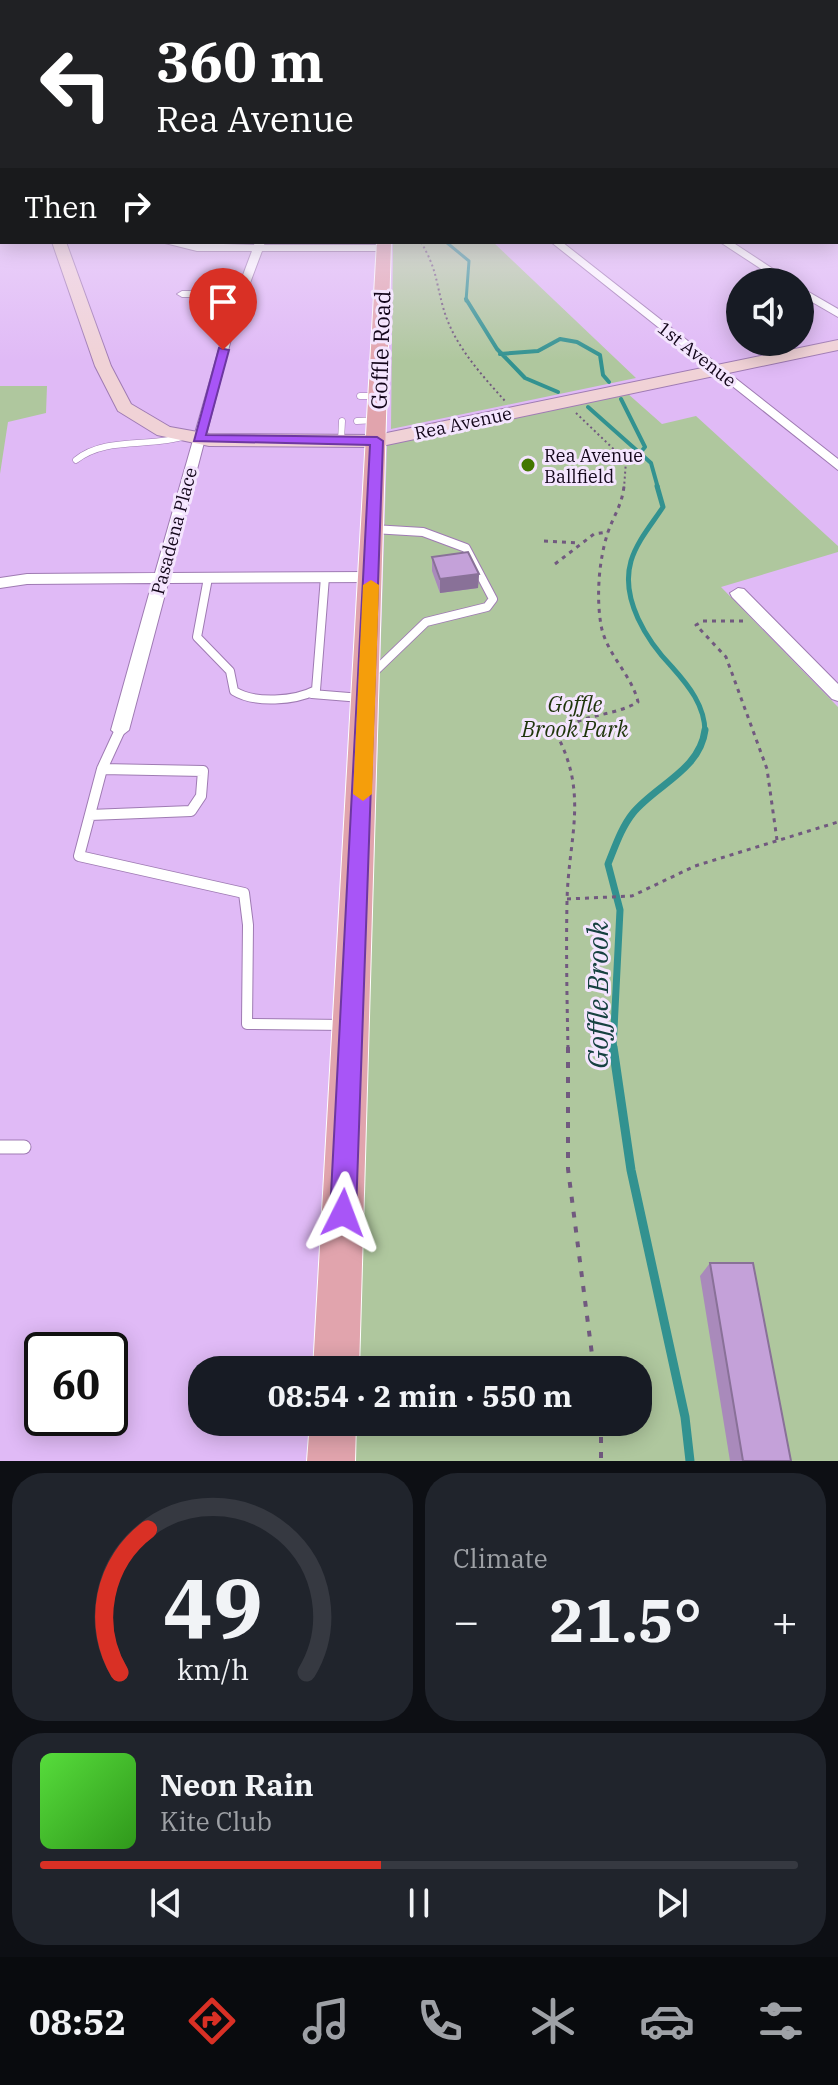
<!DOCTYPE html>
<html lang="en">
<head>
<meta charset="utf-8">
<style>
  body { margin:0; font-family:"IBM Plex Serif",serif; background:#20242c; color:#f1f3f6; height:100vh; display:flex; flex-direction:column; font-size:30px; white-space:nowrap }
  * { box-sizing:border-box; margin:0 }
  p { font-size:26px; color:#9ea1a6 }
  .icon { flex:none; width:44px; height:44px; fill:none; stroke:currentColor; stroke-width:2; stroke-linecap:round; stroke-linejoin:round }
  .map { position:relative; height:1461px; overflow:hidden }
  .details { display:flex; flex-direction:column; gap:12px; padding:12px; background:#0d0f14; flex:1 }
  .details>* { flex:none }
  .banner { position:absolute; left:0px; top:0px; width:838px; height:244px; box-shadow:0 4px 20px #0003; background:#202124; color:#fff; overflow:hidden }
  .controls { position:absolute; left:726px; top:268px; display:grid; gap:16px }
  .controls a { display:grid; place-items:center; width:88px; height:88px; border-radius:50%; background:#171b24; box-shadow:0 4px 20px #0003; font-size:40px }
  .speed { position:absolute; left:24px; top:1332px; display:flex; gap:16px; font-size:40px; font-weight:700; text-align:center }
  .speed>* { display:grid; place-content:center; width:104px; height:104px; border-radius:50%; background:#171b24; box-shadow:0 4px 20px #0003; line-height:1 }
  .speed .limit { border:4px solid #111; border-radius:12px; background:#fff; color:#111 }
  .pin { position:absolute; display:grid; place-items:center; width:68px; height:68px; color:#fff; margin:-82px -34px; border-radius:50% 50% 50% 0; rotate:-45deg; box-shadow:0 0 8px #0007 }
  .pin .icon { rotate:45deg }
  .me { position:absolute; width:88px; margin:-44px; rotate:3deg; stroke-linejoin:round; filter:drop-shadow(0 0 6px #0008) }
  .turn { display:flex; align-items:center; gap:28px; height:168px; padding:0 24px; font-size:36px }
  .turn .icon { width:104px; height:104px; stroke-width:2.5 }
  .turn b { display:block; font-size:56px; line-height:68px }
  .then { display:flex; align-items:center; height:76px; padding:0 24px; background:#0003; gap:16px; font-size:30px }
  .big { font-size:60px; font-weight:700; line-height:1.1 }
  .details .tile { flex:1; display:flex; flex-direction:column; justify-content:center; gap:12px; min-width:0; padding:0 28px; border-radius:32px; background:#20242c }
  .details .dial { align-items:center; gap:0 }
  .dial svg { height:208px; overflow:visible; fill:none; stroke:#363941; stroke-width:7; stroke-linecap:round; text-anchor:middle }
  .dial text { fill:#f1f3f6; stroke:none }
  .song { display:flex; align-items:center; gap:24px }
  .cover { width:96px; height:96px; border-radius:12px; background:linear-gradient(135deg,hsl(110 70% 55%),hsl(110 70% 35%)) }
  .played { height:8px; border-radius:4px; background:linear-gradient(90deg,#d93025 45%,#363941 45%) }
  .keys { display:flex; justify-content:space-around; direction:ltr }
  .heat { display:flex; justify-content:space-between; align-items:center; font-size:44px; direction:ltr }
  .details .tiles { flex:1; display:grid; gap:12px; grid-template-columns:1fr 1fr }
  .tile:last-child { grid-column:span 2 }
  .trip { position:absolute; left:188px; top:1356px; width:464px; height:80px; border-radius:32px; background:#171b24; box-shadow:0 4px 20px #0003; font-weight:700; line-height:80px; text-align:center }
  .dock { display:flex; height:128px; justify-content:space-around; align-items:center; background:#090b0e; color:#9ea1a6 }
  .dock .icon { width:56px; height:56px }
  .dock .active { color:#d93025 }
  .dock b { font-size:36px; color:#f1f3f6 }
  .map>svg:first-child { display:block }
</style>
</head>
<body>
<div class="map">
<svg width="838" height="1461" viewBox="0 0 838 1461">
  <rect width="100%" height="100%" fill="#e0baf6"/>
  <path fill="#afc79e" d="M393 242H493L636 378 391 429Z
    M0 386H47L46 413 8 422 0 474Z
    M627 393 662 424 696 416 838 546V552L721 587 838 707V1461H355L356 1422H638V1370H358L387 445Z"/>
  <g fill="none" stroke-linecap="round" stroke-linejoin="round">
    <path stroke="#329290" stroke-width="3" d="M446 242 469 261 466 301"/>
    <path stroke="#329290" stroke-width="4" d="M466 299 497 349 525 378 558 392
      M500 354 538 351 560 339 577 342 600 355 603 375 609 382
      M621 399 645 447 640 453
      M588 407 651 463 658 488"/>
    <path stroke="#329290" stroke-width="5" d="M657 486 663 507C652 524 637 541 631 561 620 599 647 641 672 667 689 686 705 706 705 732"/>
    <path stroke="#329290" stroke-width="7" d="M613 1049 620 910 608 864C615 847 621 828 633 813 656 785 700 770 705 730"/>
    <path stroke="#329290" stroke-width="9" d="M613 1047 631 1170 685 1417 690 1461"/>
    <g stroke="#9f7bb3" stroke-width="7">
      <path id="lane-far3" d="M360 396H378
        M357 421 378 420
        M341 441 342 421
        M76 460C106 436 150 448 186 436"/>
    </g>
    <g stroke="#9f7bb3" stroke-width="10">
      <path id="lane-far2" d="M208 578 197 637 230 671 234 691C255 704 295 701 316 690L325 577
        M372 674 426 622 487 607 493 599 466 548 423 532 373 529
        M312 694 361 698"/>
    </g>
    <g stroke="#9f7bb3" stroke-width="12">
      <path id="lane-far1" d="M102 769 120 730
        M90 815 191 811 201 796 203 771 102 769 79 856 244 893 248 925 247 1024 345 1025"/>
    </g>
    <g stroke="#9f7bb3" stroke-width="15">
      <path id="lane" d="M0 1147H24"/>
    </g>
    <g stroke="#9f7bb3" stroke-width="2">
      <path id="street" d="M836 207 838 208V214L836 213Z
        M161 242 254 245 255 242H265L264 245H384L389 248 384 251H262L236 320 170 573 371 572 379 577 371 582 168 583 129 730 120 737 111 730 152 583 27 584 0 588V578L27 574 155 573 234 297H182L177 294 182 291H237L252 251H197Z
        M551 242H562L838 459V470Z
        M720 242H732L793 282H781Z
        M800 287 838 309V317L800 295Z
        M738 588 744 589 838 684V701L832 699 732 597 730 593Z"/>
    </g>
    <g stroke="#9f7bb3" stroke-width="2">
      <path id="secondary" d="M52 242H66L111 366 131 404 170 427 209 434 377 435 838 340V350L377 447 209 446 157 435 118 411 95 366Z"/>
    </g>
    <g stroke="#fff" stroke-width="2">
      <path id="primary" d="M377 242H391L359 1370H313Z
        M310 1422H356L355 1461H307Z"/>
    </g>
    <path stroke="#71597f" stroke-width="2" stroke-dasharray="2 3" stroke-linecap="butt" d="M421 242C437 270 435 278 443 307 453 344 480 373 505 401
      M576 413 626 461 624 488"/>
    <path stroke="#71597f" stroke-width="3" stroke-dasharray="4 5" stroke-linecap="butt" d="M544 541 579 543
      M555 564 594 534 608 532
      M743 621H703L696 625 726 657 767 769 777 840
      M567 899 632 896 695 866 838 822
      M568 1049C567 1000 566 951 567 902 568 839 589 796 557 735 580 712 611 718 638 702 632 675 606 654 601 625 596 596 599 559 608 532 614 515 622 505 624 486"/>
    <path stroke="#71597f" stroke-width="4" stroke-dasharray="6 9" stroke-linecap="butt" d="M568 1047V1169L594 1370
      M601 1422V1461"/>
    <use href="#lane-far3" stroke="#fff" stroke-width="6"/>
    <use href="#lane-far2" stroke="#fff" stroke-width="8"/>
    <use href="#lane-far1" stroke="#fff" stroke-width="10"/>
    <use href="#lane" stroke="#fff" stroke-width="13"/>
    <use href="#street" fill="#fff" fill-rule="evenodd"/>
    <use href="#secondary" fill="#f0d2d6" fill-rule="evenodd"/>
    <use href="#primary" fill="#e1a4ad" fill-rule="evenodd"/>
  </g>
  <path fill="#a98abb" d="M432 557 479 574 478 588 440 593 432 571Z
    M710 1263 791 1461H730L700 1276Z"/>
  <path fill="#897198" d="M479 574 478 588 440 593V579Z"/>
  <path fill="#c4a1d9" stroke="#897198" stroke-width="2" d="M468 552 479 574 440 579 432 557Z
    M710 1263H753L791 1461H743Z"/>
  <linearGradient id="sky" x2="0" y2="1"><stop stop-color="#5fa6c5"/><stop offset="0.43" stop-color="#f1e0fb"/><stop offset="1" stop-color="#f1e0fb" stop-opacity="0"/></linearGradient>
  <rect width="838" height="361" fill="url(#sky)"/>
  <path fill="#a855f7" stroke="#6d37a1" stroke-width="2" d="M219 348 229 350 206 435 377 437 383 441 356 1213 353 1223 343 1226 334 1223 330 1213 370 445 194 441Z"/>
  <path fill="#f59e0b" d="M371 580 379 585 372 794 363 801 353 794 363 585Z"/>
  <circle fill="#437600" stroke="#f4e5fe" stroke-width="3" cx="528" cy="465" r="8"/>
  <g text-anchor="middle" dominant-baseline="central" stroke-width="6" stroke-linejoin="round" paint-order="stroke">
    <g font-size="18" fill="#13061a" stroke="#f4e5fe">
      <text transform="translate(697 354) rotate(38)">1st Avenue</text>
      <text transform="translate(463 423) rotate(-12)">Rea Avenue</text>
      <text transform="translate(174 531) rotate(-75)">Pasadena Place</text>
    </g>
    <g font-size="18" fill="#13061a" stroke="#f4e5fe" text-anchor="start">
      <text x="544" y="455">Rea Avenue<tspan x="544" dy="21">Ballfield</tspan></text>
    </g>
    <g font-size="22" fill="#13061a" stroke="#f4e5fe">
      <text transform="translate(380 350) rotate(-88)">Goffle Road</text>
    </g>
    <g font-size="22" font-style="italic" fill="#1f350b" stroke="#f4e5fe">
      <text x="575" y="703">Goffle<tspan x="575" dy="25">Brook Park</tspan></text>
    </g>
    <g font-size="28" font-style="italic" fill="#164140" stroke="#f4e5fe">
      <text transform="translate(597 995) rotate(-90)">Goffle Brook</text>
    </g>
  </g>
</svg>
<div class="controls">
<a><svg class="icon" aria-label="sound" viewBox="0 0 24 24"><path d="M4 9h4l5-4v14l-5-4H4zM17 9q2 3 0 6"/></svg></a>
</div>
<div class="speed"><div class="limit">60</div></div>
<div class="pin" style="left:223px;top:350px;background:#d93025"><svg class="icon" aria-label="arrive" viewBox="0 0 24 24"><path d="M6 21V4h12l-3 4 3 4H6"/></svg></div>
<svg class="me" style="left:343px;top:1213px" viewBox="-20 -20 40 40"><path d="M0-17L14 15 0 8-14 15z" fill="#a855f7" stroke="#fff" stroke-width="4"/></svg>
<div class="trip">08:54 · 2 min · 550 m</div>
<div class="banner">
<div class="turn"><svg class="icon" aria-label="left" viewBox="0 0 24 24"><path d="M17 20v-9H6M10 6l-5 5 5 5"/></svg><div><b>360 m</b>Rea Avenue</div></div>
<div class="then">Then<svg class="icon" aria-label="right" viewBox="0 0 24 24"><path d="M7 20v-9h11M14 6l5 5-5 5"/></svg></div>
</div>
</div>
<section class="details">
<div class="tiles">
<div class="tile dial"><svg viewBox="0 0 100 80">
<path d="M14 69A42 42 0 1 1 86 69"/>
<path d="M14 69A42 42 0 0 1 25 14" stroke="#d93025"/>
<text x="50" y="56" font-size="32" font-weight="700">49</text>
<text x="50" y="72" font-size="11">km/h</text>
</svg></div>
<div class="tile"><p>Climate</p>
<div class="heat"><a>−</a><b class="big">21.5°</b><a>+</a></div>
</div>
<div class="tile">
<div class="song"><i class="cover"></i><div><b>Neon Rain</b><p>Kite Club</p></div></div>
<div class="played"></div>
<div class="keys"><svg class="icon" aria-label="previous" viewBox="0 0 24 24"><path d="M18 5L8 12l10 7zM5 5v14"/></svg><svg class="icon" aria-label="pause" viewBox="0 0 24 24"><path d="M8 5v14M16 5v14"/></svg><svg class="icon" aria-label="next" viewBox="0 0 24 24"><path d="M6 5l10 7-10 7zM19 5v14"/></svg></div>
</div>
</div>
</section>
<nav class="dock">
<b>08:52</b>
<svg class="icon active" aria-label="directions" viewBox="0 0 24 24"><path d="M12 3l9 9-9 9-9-9zM9 14v-3h6M13 9l2 2-2 2"/></svg>
<svg class="icon" aria-label="music" viewBox="0 0 24 24"><path d="M9 18V5l10-2v13"/><circle cx="6" cy="18" r="3"/><circle cx="16" cy="16" r="3"/></svg>
<svg class="icon" aria-label="phone" viewBox="0 0 24 24"><path d="M5 4h4l2 5-3 2q2 4 5 5l2-3 5 2v4C11 20 4 13 5 4z"/></svg>
<svg class="icon" aria-label="climate" viewBox="0 0 24 24"><path d="M12 3v18M4 7l16 10M4 17L20 7"/></svg>
<svg class="icon" aria-label="car" viewBox="0 0 24 24"><path d="M5 17H2v-5l4-1 3-4h7l3 4 3 1v5h-3M9 17h6M6 11h13"/><circle cx="7" cy="17" r="2"/><circle cx="17" cy="17" r="2"/></svg>
<svg class="icon" aria-label="filters" viewBox="0 0 24 24"><path d="M4 7h16M4 17h16"/><circle cx="9" cy="7" r="2"/><circle cx="15" cy="17" r="2"/></svg>
</nav>
</body>
</html>
